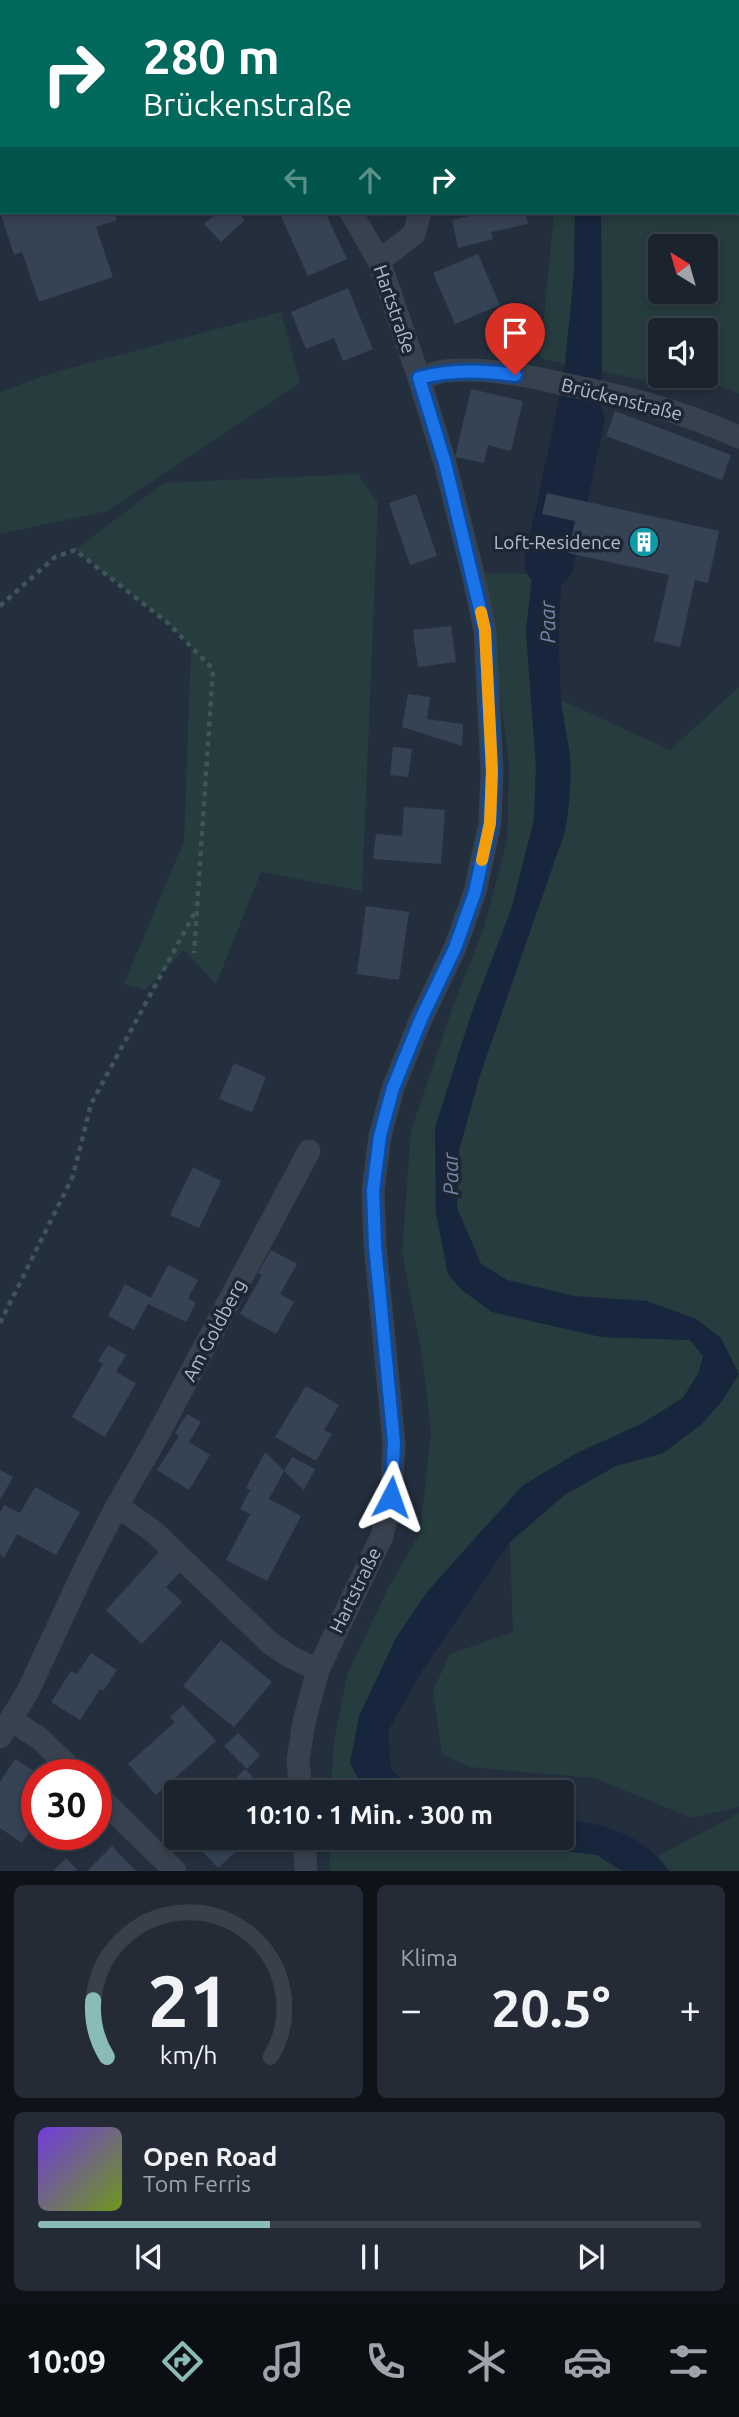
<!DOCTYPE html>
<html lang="de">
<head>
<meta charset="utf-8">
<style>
  body { margin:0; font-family:Ubuntu,sans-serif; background:#242b36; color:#f1f3f6; height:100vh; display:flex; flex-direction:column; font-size:26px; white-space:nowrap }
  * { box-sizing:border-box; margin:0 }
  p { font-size:23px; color:#a0a4aa }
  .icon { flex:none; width:38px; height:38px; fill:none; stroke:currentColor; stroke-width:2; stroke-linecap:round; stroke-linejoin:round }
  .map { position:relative; height:1871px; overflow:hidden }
  .panel { display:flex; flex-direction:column; gap:14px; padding:14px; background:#0f1319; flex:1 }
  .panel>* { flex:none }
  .top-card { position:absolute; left:0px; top:0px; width:740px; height:214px; box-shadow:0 4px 10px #0003,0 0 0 2px #39404a; background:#00695c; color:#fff; overflow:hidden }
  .needle { width:46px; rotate:323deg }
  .controls { position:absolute; left:648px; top:234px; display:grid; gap:14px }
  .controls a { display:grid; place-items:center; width:70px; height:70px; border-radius:7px; background:#1b232e; box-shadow:0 4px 10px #0003,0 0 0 2px #39404a; font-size:35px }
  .speed { position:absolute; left:21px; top:1759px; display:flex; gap:14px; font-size:35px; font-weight:700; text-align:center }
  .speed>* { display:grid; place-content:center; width:91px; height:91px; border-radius:50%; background:#1b232e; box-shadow:0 4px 10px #0003,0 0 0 2px #39404a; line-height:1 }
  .speed .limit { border:10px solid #d22; background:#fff; color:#111 }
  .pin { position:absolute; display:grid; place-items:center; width:60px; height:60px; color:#fff; margin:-72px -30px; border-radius:50% 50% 50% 0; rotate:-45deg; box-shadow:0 0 7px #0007 }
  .pin .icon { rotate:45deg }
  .me { position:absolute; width:77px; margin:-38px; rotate:4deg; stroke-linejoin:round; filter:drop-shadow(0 0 5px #0008) }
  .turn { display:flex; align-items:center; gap:24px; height:147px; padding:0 28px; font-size:32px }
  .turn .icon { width:91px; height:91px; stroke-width:2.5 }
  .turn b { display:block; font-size:49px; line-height:60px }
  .lanes { display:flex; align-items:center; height:66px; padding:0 28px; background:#0003; justify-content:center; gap:35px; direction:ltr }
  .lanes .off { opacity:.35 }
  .big { font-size:52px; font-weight:600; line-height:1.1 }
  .panel .widget { flex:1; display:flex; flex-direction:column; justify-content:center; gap:10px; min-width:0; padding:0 24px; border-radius:10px; background:#242b36 }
  .panel .dial { align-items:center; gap:0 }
  .dial svg { height:182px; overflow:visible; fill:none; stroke:#39404a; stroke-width:7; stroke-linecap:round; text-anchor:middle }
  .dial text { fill:#f1f3f6; stroke:none }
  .song { display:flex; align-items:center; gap:21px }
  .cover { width:84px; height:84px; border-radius:10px; background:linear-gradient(135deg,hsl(260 70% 55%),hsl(80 70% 35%)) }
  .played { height:7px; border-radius:4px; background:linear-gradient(90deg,#8bbbb9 35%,#39404a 35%) }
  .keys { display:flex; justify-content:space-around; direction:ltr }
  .heat { display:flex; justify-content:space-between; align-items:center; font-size:38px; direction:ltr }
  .panel .tiles { flex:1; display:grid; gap:14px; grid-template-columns:1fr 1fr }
  .widget:last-child { grid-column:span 2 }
  .trip { position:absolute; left:164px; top:1780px; width:410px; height:70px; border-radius:7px; background:#1b232e; box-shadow:0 4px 10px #0003,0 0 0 2px #39404a; font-weight:600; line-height:70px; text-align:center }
  .tabs { display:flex; height:112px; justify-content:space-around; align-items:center; background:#0b0e12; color:#a0a4aa }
  .tabs .icon { width:49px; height:49px }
  .tabs .active { color:#8bbbb9 }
  .tabs b { font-size:32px; color:#f1f3f6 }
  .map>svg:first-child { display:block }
</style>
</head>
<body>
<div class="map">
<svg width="739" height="1871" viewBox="0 0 739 1871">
  <rect width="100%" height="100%" fill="#242f3e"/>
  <path fill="#263c3f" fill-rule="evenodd" d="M685 0H739V394L697 376H705V331H660V360H658L649 381 602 372 601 212H738V2H684ZM660 247H705V292H660Z
    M554 212H575L574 274 565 364 540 358Z
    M281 312 300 383 108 511 0 534V392L55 372Z
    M358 474 378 503 362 891 261 872 216 984 184 950 145 990 124 984 184 841 191 649 199 654 168 623 75 550 163 483Z
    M485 573 532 574 526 631 536 767 534 820 511 910 472 1012 435 1128 436 1213 448 1274 463 1291 601 1337 690 1340 703 1356 699 1372 683 1398 641 1424 575 1454 482 1530 427 1592 396 1638 350 1763 365 1792H331L334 1741 347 1675 389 1586 420 1533 431 1433 423 1361 402 1252 411 1131 452 1009 484 928 507 840 509 765Z
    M739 687V1807L692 1818 594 1778 469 1767 442 1754 433 1691 450 1654 513 1632 510 1542 564 1496 616 1466 663 1453 702 1424 721 1338 574 1296 507 1280 481 1264 457 1208 459 1150 480 1075 565 831C573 782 569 748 561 700L670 750Z
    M739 1813V1871H669L658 1856Z
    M329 1838H466L597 1855 622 1871H330Z"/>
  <path fill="#17263c" d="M575 212H601L602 372 596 409 577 487 544 481 565 364 574 274Z
    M540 515 570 522C559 580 557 639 561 698 562 718 568 737 570 757 572 781 569 807 565 831L480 1075 459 1150 457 1208 481 1264 507 1280 574 1296 647 1301 696 1319 721 1338 739 1374 722 1401 702 1424 663 1453 616 1466 564 1495 510 1542 422 1671 388 1731 391 1769 415 1792H365L350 1763 359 1716 396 1638 427 1592 522 1486 575 1454 641 1424 683 1398 699 1372 703 1356 690 1340 601 1337 492 1312 463 1291 448 1274 436 1213 435 1128 472 1012 511 910 534 820 536 767 526 631Z
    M562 1819C606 1824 641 1833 669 1871H622L597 1855 466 1838H562Z"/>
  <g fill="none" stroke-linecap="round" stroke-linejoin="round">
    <path stroke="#17263c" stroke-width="49" d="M549 563 580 419"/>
  </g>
  <path fill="#364354" d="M0 212H114L117 220 96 227 113 277 39 302 22 252 14 255Z
    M218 212H245L242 217 245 220 221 242 204 224Z
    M279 212H325L347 259 308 276Z
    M376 212H397V213L377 217Z
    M487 212H525L528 224 491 232 493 239 458 248 452 220Z
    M478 254 500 305 455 324 433 273Z
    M348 288 373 349 343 361 334 338 306 349 291 312Z
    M471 389 523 401 511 451 488 445 484 463 455 457Z
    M615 411 731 455 722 480 606 436Z
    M547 493 719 531 708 583 695 580 680 647 654 641 669 575 568 553 575 521 542 514Z
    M416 494 437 556 410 565 389 503Z
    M451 626 456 662 418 667 413 630Z
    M408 694 430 697 427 719 463 724 462 746 402 727Z
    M393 747 412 749 408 777 390 775Z
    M404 807 445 810 441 864 373 859 376 834 402 836Z
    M366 906 409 912 399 980 357 974Z
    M234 1063 266 1077 252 1112 219 1099Z
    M193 1167 221 1181 199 1228 170 1215Z
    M271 1250 297 1264 280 1294 294 1302 276 1334 240 1314 262 1275 258 1273Z
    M168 1265 198 1280 188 1298 196 1303 186 1322 148 1304 134 1330 108 1316 125 1284 151 1298Z
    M108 1345 126 1355 116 1372 136 1383 105 1437 72 1417 103 1364 98 1361Z
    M306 1386 339 1405 324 1430 332 1434 316 1461 275 1437Z
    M187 1414 201 1422 189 1442 210 1455 189 1490 157 1470 179 1436 175 1433Z
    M265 1452 284 1471 269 1499 301 1516 267 1581 226 1560 250 1514 240 1509 250 1490 246 1488Z
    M292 1457 315 1469 304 1490 284 1471Z
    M0 1470 13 1477 0 1500Z
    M35 1487 80 1512 56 1555 17 1534 4 1558 0 1554V1512L4 1505 20 1513Z
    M159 1552 180 1572 166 1587 182 1602 142 1644 106 1610Z
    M221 1640 272 1682 234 1727 183 1686Z
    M91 1653 117 1670 103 1691 100 1689 80 1720 51 1702 71 1671 77 1674Z
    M183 1705 216 1741 156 1795 128 1764 175 1722 170 1717Z
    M238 1733 260 1755 247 1769 224 1746Z
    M15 1759 37 1773V1821L22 1843 0 1828V1782Z
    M245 1769 267 1792H222Z
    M198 1838H246L248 1840 218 1868 193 1842Z
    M112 1846 136 1871H87Z
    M66 1858 78 1871H53Z"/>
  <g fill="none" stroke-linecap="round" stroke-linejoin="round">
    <path stroke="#3f5557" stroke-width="4.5" stroke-dasharray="5 5" stroke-linecap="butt" d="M0 606 55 557 75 550 168 623 213 669 194 953
      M0 1323 73 1176 91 1104 194 914"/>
    <path stroke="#38414e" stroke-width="23" d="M408 0V2
      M0 1 2 3
      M379 261 414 234 420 212
      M419 378C428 376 437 372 445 371 484 367 526 375 563 384 628 397 678 410 739 437
      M117 1506 153 1531 271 1644 291 1657 318 1670
      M11 1720 39 1738 77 1774
      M0 1737 28 1691 87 1564 117 1506 156 1438 309 1151
      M301 1792 298 1760 304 1722 318 1670 382 1536 391 1497 394 1443 375 1245 373 1191 380 1136 393 1088 421 1019 455 948 475 892 490 823 492 771 485 630 473 574 445 463 419 378 379 261 351 212
      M96 1794 175 1871
      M304 1838 306 1871"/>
  </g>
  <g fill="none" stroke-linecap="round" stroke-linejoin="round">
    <g stroke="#114b97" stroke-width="18">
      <path id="route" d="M391 1497 394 1443 375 1245 373 1191 380 1136 393 1088 421 1019 455 948 475 892 490 823 492 771 485 630 445 463 419 378C451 369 482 370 515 375"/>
    </g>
    <use href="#route" stroke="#1a73e8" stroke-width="12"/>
    <path stroke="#f59e0b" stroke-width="12" d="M481 612 485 630 492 771 490 823 482 860"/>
  </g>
  <defs>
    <g id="building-disc" transform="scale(1.575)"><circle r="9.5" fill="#0f9aa8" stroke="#1d2633"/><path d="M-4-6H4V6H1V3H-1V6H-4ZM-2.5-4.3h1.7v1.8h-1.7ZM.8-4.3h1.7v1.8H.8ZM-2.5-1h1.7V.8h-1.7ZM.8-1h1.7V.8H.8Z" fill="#fff"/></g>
  </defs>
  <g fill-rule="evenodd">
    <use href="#building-disc" x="644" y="542"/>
  </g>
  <g text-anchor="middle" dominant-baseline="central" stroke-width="7" stroke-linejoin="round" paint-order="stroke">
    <g font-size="19" fill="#b4bcc9" stroke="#1d2633">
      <text transform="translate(395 309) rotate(71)">Hartstraße</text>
      <text transform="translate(622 399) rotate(14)">Brückenstraße</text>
      <text transform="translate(214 1330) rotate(-62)">Am Goldberg</text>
      <text transform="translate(355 1590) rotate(-64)">Hartstraße</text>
    </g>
    <g font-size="19" fill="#b4bcc9" stroke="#1d2633" text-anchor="end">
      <text x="621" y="542">Loft-Residence</text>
    </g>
    <g font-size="21" font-style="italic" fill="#6d86a8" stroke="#1d2633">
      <text transform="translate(547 622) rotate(-91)">Paar</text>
      <text transform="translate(450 1174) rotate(-91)">Paar</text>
    </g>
  </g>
</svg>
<div class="controls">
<a><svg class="needle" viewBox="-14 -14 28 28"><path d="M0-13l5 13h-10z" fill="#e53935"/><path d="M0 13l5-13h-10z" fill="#a0a4aa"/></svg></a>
<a><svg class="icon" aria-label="sound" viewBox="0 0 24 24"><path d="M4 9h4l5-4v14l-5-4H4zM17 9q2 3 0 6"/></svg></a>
</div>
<div class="speed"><div class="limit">30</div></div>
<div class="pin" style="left:515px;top:375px;background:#d93025"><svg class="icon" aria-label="arrive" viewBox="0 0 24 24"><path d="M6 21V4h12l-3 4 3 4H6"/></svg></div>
<svg class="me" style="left:391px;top:1497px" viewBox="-20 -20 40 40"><path d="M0-17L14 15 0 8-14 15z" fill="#1a73e8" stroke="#fff" stroke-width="4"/></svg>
<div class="trip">10:10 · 1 Min. · 300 m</div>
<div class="top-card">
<div class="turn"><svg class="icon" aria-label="right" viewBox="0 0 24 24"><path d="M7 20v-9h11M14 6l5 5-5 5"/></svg><div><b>280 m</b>Brückenstraße</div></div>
<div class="lanes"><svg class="icon off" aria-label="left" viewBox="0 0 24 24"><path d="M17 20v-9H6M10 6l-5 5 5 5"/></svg><svg class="icon off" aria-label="ahead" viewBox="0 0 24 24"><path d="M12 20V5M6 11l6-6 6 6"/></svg><svg class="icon" aria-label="right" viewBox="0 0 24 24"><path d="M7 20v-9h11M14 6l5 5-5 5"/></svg></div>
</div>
</div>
<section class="panel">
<div class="tiles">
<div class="widget dial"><svg viewBox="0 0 100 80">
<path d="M14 69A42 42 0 1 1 86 69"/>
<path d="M14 69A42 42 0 0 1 8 44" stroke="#8bbbb9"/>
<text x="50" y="56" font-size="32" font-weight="700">21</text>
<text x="50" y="72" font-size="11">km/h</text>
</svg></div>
<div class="widget"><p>Klima</p>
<div class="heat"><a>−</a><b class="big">20.5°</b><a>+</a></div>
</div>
<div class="widget">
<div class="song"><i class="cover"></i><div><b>Open Road</b><p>Tom Ferris</p></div></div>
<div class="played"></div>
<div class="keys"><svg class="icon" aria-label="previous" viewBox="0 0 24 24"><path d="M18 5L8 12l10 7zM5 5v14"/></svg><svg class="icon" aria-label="pause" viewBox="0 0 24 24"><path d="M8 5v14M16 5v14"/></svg><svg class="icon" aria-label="next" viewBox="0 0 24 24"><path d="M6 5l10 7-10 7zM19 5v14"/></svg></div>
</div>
</div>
</section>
<nav class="tabs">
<b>10:09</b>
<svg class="icon active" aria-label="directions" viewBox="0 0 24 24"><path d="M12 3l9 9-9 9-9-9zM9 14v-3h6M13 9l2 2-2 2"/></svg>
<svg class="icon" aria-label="music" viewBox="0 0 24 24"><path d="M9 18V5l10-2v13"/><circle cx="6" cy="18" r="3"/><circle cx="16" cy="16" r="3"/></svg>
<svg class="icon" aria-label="phone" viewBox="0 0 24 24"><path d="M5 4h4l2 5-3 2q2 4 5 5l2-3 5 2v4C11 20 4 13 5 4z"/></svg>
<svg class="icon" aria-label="climate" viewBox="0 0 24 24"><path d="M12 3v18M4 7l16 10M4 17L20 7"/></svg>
<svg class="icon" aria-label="car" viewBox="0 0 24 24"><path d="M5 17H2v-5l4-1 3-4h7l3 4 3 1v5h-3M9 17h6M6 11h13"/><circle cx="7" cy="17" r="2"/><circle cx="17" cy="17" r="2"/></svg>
<svg class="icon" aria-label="filters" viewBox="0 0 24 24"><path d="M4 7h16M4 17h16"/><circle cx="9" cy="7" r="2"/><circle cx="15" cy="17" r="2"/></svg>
</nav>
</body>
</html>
